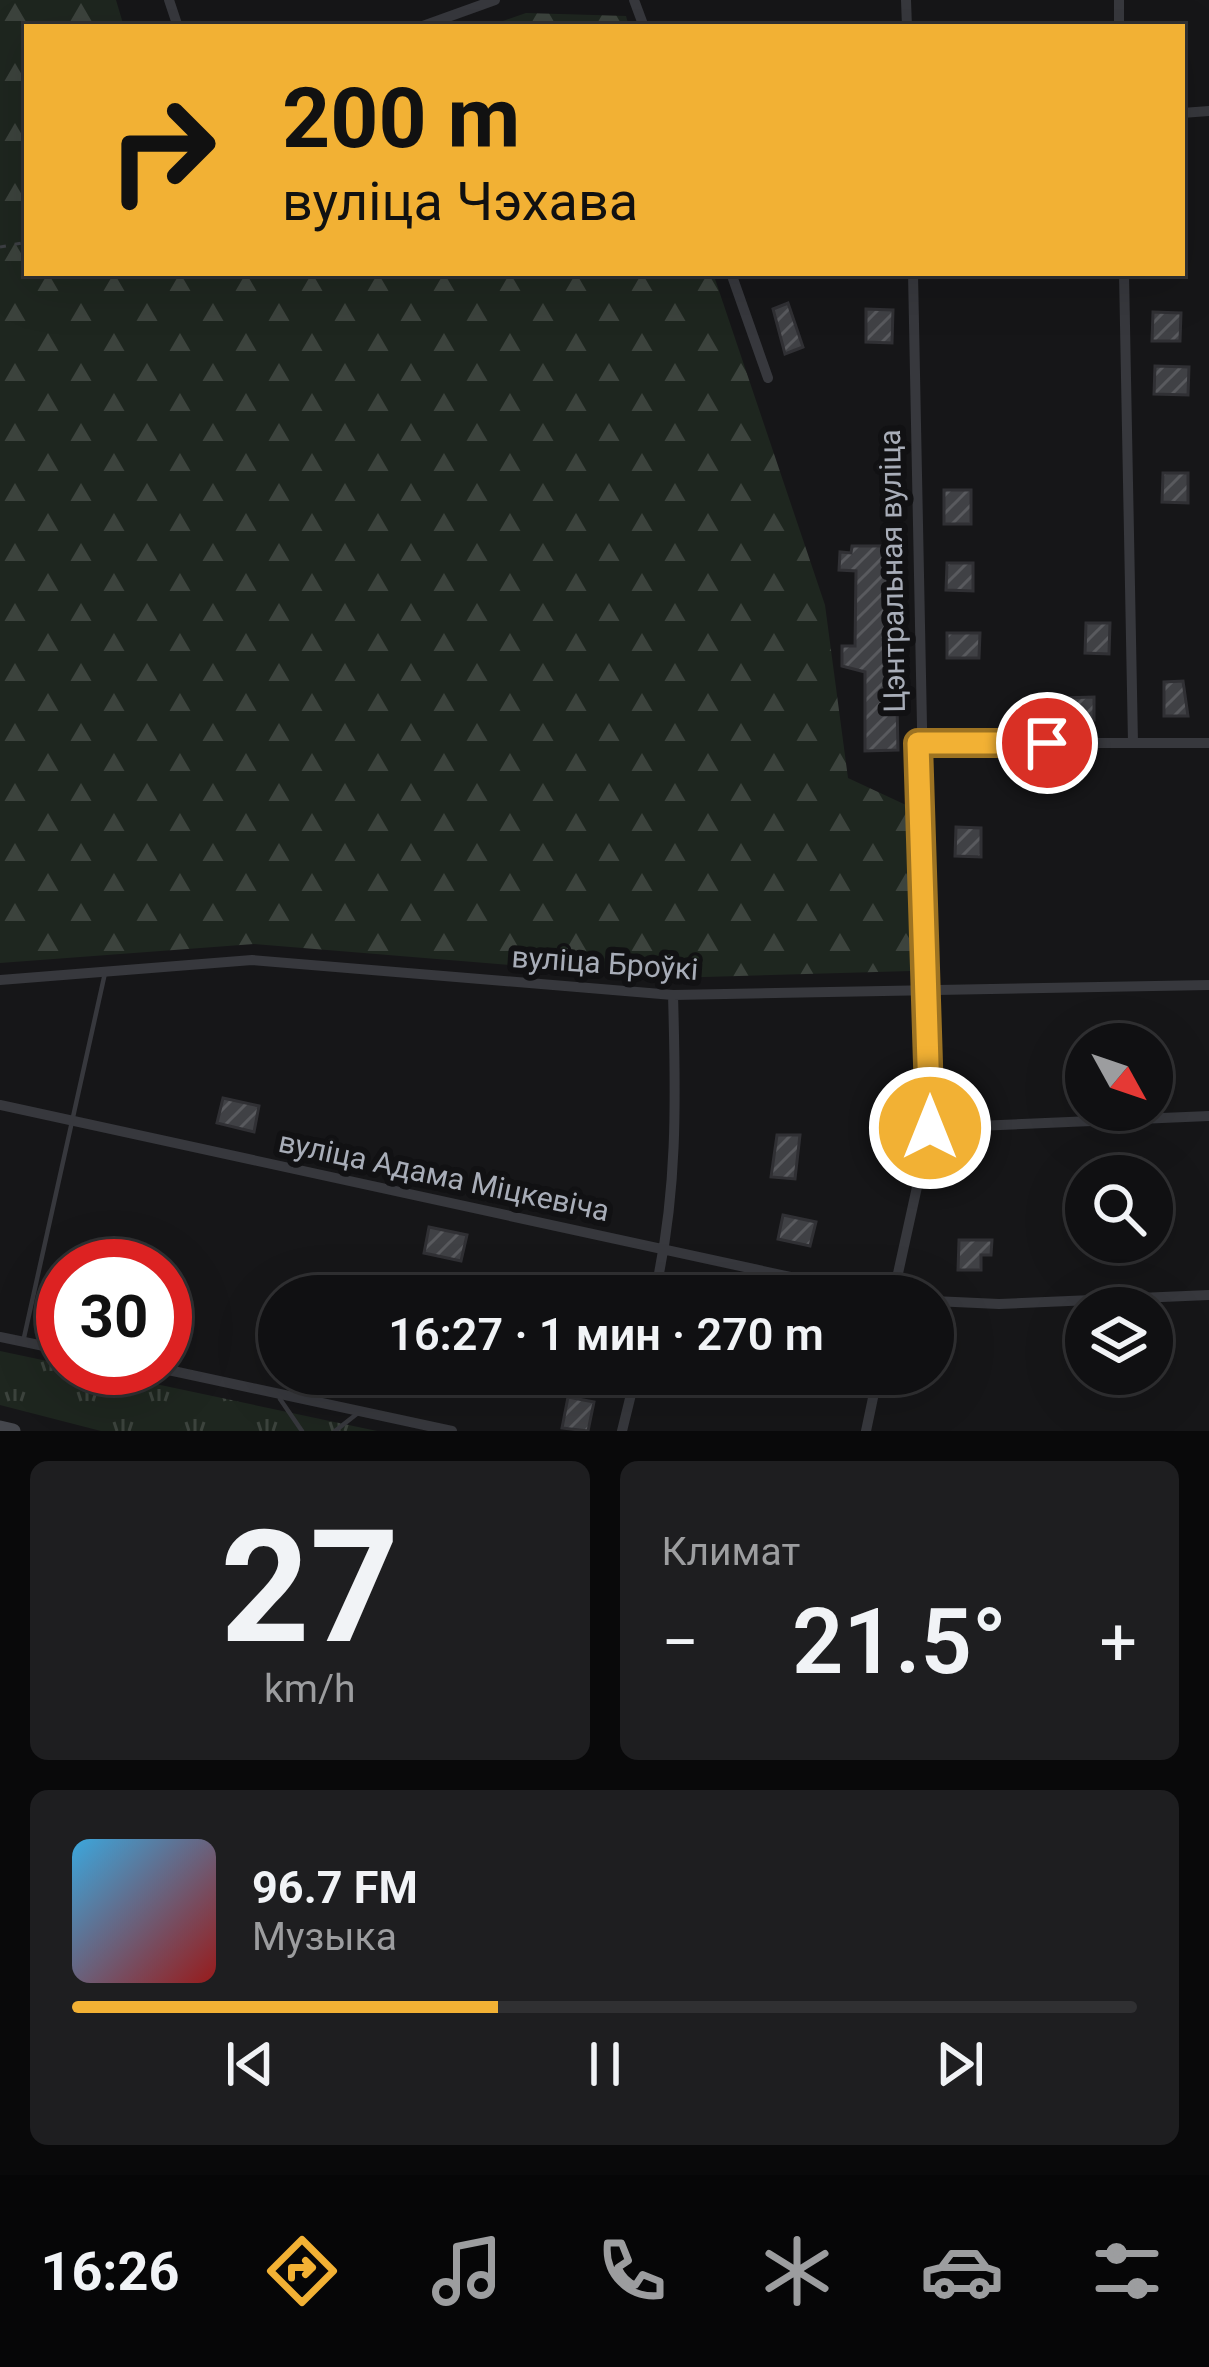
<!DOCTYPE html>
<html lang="ru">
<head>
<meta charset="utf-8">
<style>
  body { margin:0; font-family:Roboto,sans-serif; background:#1e1e20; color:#f1f3f6; height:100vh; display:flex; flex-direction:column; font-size:45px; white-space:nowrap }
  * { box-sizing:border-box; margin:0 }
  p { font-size:39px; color:#9c9d9f }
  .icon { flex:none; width:66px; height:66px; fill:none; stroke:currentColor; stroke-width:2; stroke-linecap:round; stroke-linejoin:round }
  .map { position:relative; height:1431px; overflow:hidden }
  .sheet { display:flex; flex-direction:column; gap:30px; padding:30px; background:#09090a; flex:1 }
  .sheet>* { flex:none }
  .hud { position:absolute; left:24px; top:24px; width:1161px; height:252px; border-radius:0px; box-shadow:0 12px 48px #0002,0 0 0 3px #303032; background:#f2b134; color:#111; overflow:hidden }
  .needle { width:78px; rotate:130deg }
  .buttons { position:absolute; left:1065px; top:1023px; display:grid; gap:24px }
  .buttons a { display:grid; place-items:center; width:108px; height:108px; border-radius:50%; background:#101012; box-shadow:0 12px 48px #0002,0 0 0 3px #303032; font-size:60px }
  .speed { position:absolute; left:36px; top:1239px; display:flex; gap:24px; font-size:60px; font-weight:700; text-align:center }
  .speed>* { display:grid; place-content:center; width:156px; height:156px; border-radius:50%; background:#101012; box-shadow:0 12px 48px #0002,0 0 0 3px #303032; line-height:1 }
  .speed .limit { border:18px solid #d22; background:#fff; color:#111 }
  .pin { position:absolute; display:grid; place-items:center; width:102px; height:102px; color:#fff; margin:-51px; border:6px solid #fff; border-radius:50%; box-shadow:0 3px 12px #0007 }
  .me { position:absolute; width:132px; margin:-66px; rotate:0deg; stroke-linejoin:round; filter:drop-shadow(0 0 9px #0008) }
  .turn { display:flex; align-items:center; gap:42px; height:252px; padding:0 60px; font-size:54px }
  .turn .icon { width:156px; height:156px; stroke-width:2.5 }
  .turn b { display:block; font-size:84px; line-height:102px }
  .big { font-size:90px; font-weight:600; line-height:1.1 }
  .sheet .card { flex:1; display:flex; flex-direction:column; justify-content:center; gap:18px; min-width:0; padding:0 42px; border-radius:18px; background:#1e1e20 }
  .sheet .dial { align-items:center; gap:0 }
  .dial b { font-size:156px; line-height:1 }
  .song { display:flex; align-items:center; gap:36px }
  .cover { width:144px; height:144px; border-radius:18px; background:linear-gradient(135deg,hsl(200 70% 55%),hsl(0 70% 35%)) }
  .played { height:12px; border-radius:6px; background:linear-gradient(90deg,#f2b134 40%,#303032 40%) }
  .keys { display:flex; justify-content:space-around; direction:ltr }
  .heat { display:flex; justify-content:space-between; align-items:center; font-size:66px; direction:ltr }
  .sheet .tiles { flex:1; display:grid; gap:30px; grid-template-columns:1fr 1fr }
  .card:last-child { grid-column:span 2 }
  .trip { position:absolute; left:258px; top:1275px; width:696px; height:120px; border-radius:60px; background:#101012; box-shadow:0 12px 48px #0002,0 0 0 3px #303032; font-weight:600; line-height:120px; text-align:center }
  .tab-bar { display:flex; height:192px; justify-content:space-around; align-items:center; background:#060607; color:#9c9d9f }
  .tab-bar .icon { width:84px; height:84px }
  .tab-bar .active { color:#f2b134 }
  .tab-bar b { font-size:54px; color:#f1f3f6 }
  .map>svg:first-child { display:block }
</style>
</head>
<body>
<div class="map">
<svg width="1209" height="1431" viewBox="0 0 1209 1431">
  <defs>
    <pattern id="grass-tufts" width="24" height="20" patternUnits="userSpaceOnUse" patternTransform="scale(3)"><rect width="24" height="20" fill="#1e261f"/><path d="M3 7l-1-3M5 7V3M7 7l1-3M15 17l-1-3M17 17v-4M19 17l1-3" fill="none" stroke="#3c433d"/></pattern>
    <pattern id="forest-firs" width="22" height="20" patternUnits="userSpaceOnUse" patternTransform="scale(3)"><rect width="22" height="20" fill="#1e261f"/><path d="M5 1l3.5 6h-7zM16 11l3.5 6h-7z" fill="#3c433d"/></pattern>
    <pattern id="building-hatch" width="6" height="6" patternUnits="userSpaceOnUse" patternTransform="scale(3)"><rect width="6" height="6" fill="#404145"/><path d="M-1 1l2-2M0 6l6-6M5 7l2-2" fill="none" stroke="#595a5e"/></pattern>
  </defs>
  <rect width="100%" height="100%" fill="#161618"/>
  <path fill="url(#grass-tufts)" d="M0 1351 377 1431H101L0 1405Z"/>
  <path fill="url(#forest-firs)" d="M0 0H116L124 27H27V273H713L825 605 848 778 906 805 911 971 670 978 254 944 0 963Z
    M526 13 626 16 629 27H486Z"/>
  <path fill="url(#building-hatch)" stroke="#303034" stroke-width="3" d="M788 303 803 347 785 354 773 309Z
    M866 309 893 310 892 343 866 342Z
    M1153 312 1181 313 1180 341H1152Z
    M1155 366 1189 367 1188 395 1154 394Z
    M1163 473H1188V503L1162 502Z
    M944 490H971V524H944Z
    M852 546H886L891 647H902V672L887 678V704H897L898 750 865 751V672L842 666V646H855L856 571 839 570 840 552 851 553Z
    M947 563H973V591L946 590Z
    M1086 623H1110L1109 654 1085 653Z
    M947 633H980L979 658H947Z
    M1183 681 1188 716H1164V682Z
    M1094 697V720L1061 721 1060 698Z
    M956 827 981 828V857L955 856Z
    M223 1098 259 1106 254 1132 217 1123Z
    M777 1135H800L795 1179 771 1177Z
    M783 1215 816 1222 810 1246 778 1239Z
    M429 1227 467 1235 461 1261 424 1253Z
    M959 1240H992L991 1255H981V1270H958Z
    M568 1397 594 1402 588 1431 562 1428Z"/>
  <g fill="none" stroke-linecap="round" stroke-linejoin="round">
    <path stroke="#3d3f44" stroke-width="3" stroke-dasharray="6 9" stroke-linecap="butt" d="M0 247 27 242"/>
    <path stroke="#37383d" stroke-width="4.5" d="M23 1342 105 973
      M280 1399 302 1431
      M335 1431 358 1413"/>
    <path stroke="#37383d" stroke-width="10" d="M169 0 178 27
      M634 0 644 27
      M906 0 907 27
      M1119 0V27
      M420 27 495 0
      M1182 113 1209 111
      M731 273 768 378
      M1124 273 1133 743
      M918 743H1209
      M0 980 252 960 673 995 1209 985
      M0 1105 878 1296
      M930 1128 1209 1116
      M654 1296C678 1196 676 1097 673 995
      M893 1296 930 1128 913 273
      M933 1301 999 1304 1209 1295
      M0 1337 63 1350
      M159 1368 452 1431
      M622 1431 636 1374
      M866 1431 878 1374"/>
    <path stroke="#45474d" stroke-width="15" d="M0 1428 13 1431"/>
  </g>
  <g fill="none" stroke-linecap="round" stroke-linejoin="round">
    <g stroke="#9d7322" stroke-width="30">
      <path id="route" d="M930 1128 918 743H1047"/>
    </g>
    <use href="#route" stroke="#f2b134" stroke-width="21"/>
  </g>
  <g text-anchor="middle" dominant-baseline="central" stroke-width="12" stroke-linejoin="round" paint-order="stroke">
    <g font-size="30" fill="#a8adb8" stroke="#111113">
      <text transform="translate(892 571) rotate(-91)">Цэнтральная вуліца</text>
      <text transform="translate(605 963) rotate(4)">вуліца Броўкі</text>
      <text transform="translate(444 1176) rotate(12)">вуліца Адама Міцкевіча</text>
    </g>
  </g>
</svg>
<div class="buttons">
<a><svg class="needle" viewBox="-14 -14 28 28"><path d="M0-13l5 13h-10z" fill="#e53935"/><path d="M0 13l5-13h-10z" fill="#9c9d9f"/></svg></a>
<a><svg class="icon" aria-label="search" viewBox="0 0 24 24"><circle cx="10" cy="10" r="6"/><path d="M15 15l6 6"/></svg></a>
<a><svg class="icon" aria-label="layers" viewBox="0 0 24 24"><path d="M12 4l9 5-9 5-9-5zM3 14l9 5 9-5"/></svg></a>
</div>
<div class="speed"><div class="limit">30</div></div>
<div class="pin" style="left:1047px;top:743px;background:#d93025"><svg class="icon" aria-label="arrive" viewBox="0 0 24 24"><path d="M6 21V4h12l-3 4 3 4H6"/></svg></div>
<svg class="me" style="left:930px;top:1128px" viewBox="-20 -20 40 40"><circle r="17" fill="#f2b134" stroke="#fff" stroke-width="3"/><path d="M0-11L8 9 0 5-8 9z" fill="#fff"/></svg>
<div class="trip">16:27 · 1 мин · 270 m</div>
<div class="hud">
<div class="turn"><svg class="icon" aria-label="right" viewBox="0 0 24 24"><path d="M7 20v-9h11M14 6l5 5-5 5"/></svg><div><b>200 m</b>вуліца Чэхава</div></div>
</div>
</div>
<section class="sheet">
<div class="tiles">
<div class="card dial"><b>27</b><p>km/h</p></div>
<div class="card"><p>Климат</p>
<div class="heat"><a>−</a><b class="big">21.5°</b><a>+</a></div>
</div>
<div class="card">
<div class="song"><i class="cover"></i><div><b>96.7 FM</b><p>Музыка</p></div></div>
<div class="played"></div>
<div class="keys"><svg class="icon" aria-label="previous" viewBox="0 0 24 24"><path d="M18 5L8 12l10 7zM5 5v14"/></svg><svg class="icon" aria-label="pause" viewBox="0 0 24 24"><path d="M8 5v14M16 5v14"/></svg><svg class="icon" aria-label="next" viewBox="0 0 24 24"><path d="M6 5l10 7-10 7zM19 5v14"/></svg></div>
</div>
</div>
</section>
<nav class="tab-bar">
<b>16:26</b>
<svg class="icon active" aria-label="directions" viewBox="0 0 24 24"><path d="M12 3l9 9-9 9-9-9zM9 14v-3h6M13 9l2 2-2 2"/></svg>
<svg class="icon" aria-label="music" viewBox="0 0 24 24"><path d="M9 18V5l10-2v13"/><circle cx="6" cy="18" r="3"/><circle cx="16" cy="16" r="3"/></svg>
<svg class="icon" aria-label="phone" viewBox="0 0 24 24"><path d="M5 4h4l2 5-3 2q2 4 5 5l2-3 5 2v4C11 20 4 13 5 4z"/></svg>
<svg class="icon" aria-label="climate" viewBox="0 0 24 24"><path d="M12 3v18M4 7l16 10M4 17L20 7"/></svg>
<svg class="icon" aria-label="car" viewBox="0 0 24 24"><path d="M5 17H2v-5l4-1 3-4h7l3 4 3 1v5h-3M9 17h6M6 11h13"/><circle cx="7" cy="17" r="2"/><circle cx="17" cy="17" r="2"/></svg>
<svg class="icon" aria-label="filters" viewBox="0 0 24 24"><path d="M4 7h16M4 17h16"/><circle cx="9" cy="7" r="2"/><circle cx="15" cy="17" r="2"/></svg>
</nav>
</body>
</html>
